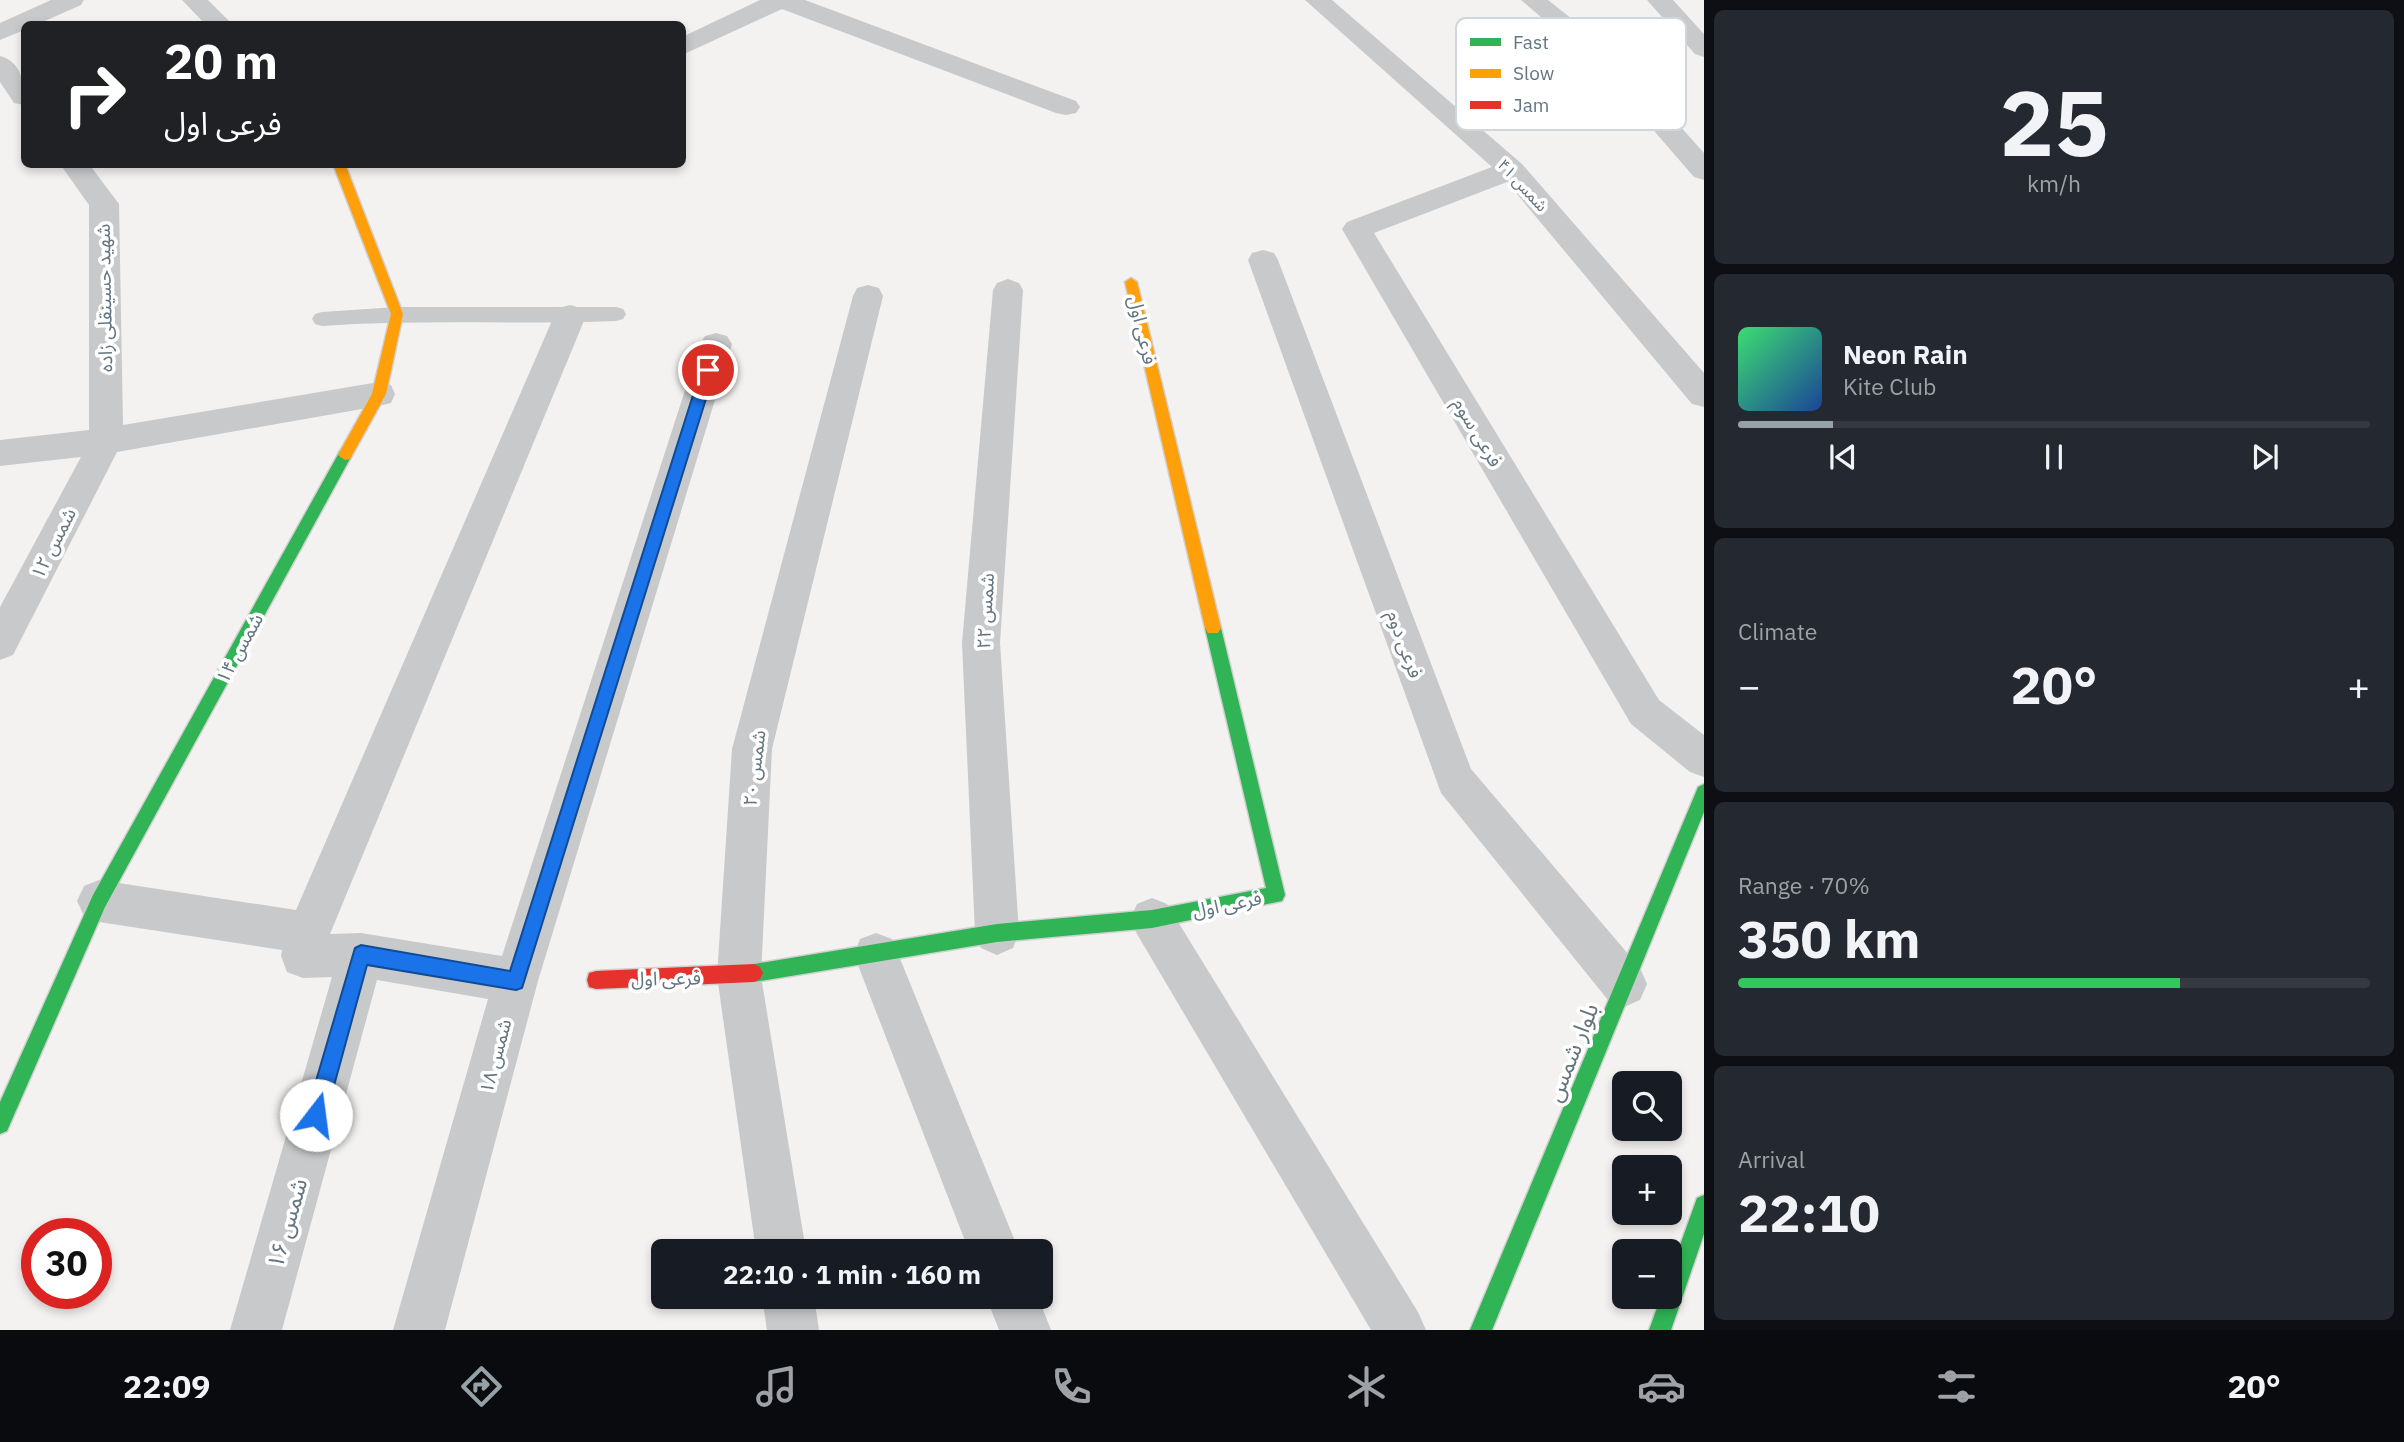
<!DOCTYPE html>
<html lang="en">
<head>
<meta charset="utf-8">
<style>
  body { margin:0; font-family:"IBM Plex Sans","Noto Sans Arabic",sans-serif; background:#242831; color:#f1f3f6; height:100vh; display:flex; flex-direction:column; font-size:26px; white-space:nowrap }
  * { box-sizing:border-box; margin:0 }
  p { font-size:23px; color:#9ea1a6 }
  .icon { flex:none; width:38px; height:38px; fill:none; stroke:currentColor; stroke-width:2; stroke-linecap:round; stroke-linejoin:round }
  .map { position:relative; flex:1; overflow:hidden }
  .drawer { display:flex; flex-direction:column; gap:10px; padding:10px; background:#0d0f14; width:700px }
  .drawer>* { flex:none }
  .hud { position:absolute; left:21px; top:21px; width:665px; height:147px; border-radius:10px; box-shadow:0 4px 10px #0003; background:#202124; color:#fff; overflow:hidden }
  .controls { position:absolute; left:1612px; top:1071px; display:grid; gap:14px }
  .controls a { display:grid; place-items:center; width:70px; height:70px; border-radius:10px; background:#171b24; box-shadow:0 4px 10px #0003; font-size:35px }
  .speed { position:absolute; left:21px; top:1218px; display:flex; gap:14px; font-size:35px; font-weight:700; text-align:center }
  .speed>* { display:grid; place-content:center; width:91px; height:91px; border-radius:50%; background:#171b24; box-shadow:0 4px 10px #0003; line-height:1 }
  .speed .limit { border:10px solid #d22; background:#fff; color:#111 }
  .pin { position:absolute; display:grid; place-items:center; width:60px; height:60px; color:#fff; margin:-30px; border:4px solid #fff; border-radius:50%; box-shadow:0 2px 7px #0007 }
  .me { position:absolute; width:77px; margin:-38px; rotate:15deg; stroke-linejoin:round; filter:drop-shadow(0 0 5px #0008) }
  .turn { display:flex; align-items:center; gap:24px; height:147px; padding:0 28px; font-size:32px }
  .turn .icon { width:91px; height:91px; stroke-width:2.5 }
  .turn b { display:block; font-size:49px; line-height:60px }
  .big { font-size:52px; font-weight:700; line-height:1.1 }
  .drawer .card { flex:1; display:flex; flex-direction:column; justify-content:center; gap:10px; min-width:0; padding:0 24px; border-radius:10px; background:#242831 }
  .drawer .dial { align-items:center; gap:0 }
  .dial b { font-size:91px; line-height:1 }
  .song { display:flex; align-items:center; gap:21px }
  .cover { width:84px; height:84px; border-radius:10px; background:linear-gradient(135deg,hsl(140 70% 55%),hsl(220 70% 35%)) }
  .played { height:7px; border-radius:4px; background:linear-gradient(90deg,#95a1a7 15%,#363941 15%) }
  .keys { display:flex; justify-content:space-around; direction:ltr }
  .heat { display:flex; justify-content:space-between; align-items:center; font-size:38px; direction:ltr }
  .charge { height:10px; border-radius:5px; background:linear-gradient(90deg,#34c759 70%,#363941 0) }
  .trip { position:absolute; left:651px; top:1239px; width:402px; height:70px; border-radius:10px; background:#171b24; box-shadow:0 4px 10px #0003; font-weight:700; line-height:70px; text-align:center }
  .menu { display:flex; height:112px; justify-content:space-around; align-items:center; background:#090b0e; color:#9ea1a6 }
  .menu .icon { width:49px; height:49px }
  .menu .on { color:#95a1a7 }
  .menu b { font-size:32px; color:#f1f3f6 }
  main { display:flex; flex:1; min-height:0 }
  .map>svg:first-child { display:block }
</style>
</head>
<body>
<main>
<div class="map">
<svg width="1704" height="1330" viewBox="0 0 1704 1330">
  <rect width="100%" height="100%" fill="#f3f2f0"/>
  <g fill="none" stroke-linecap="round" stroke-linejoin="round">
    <g stroke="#cfd0d0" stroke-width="3">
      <path id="fast" d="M345 450 352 455 105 907 7 1131 0 1134V1102L93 895 340 451Z
        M1213 622 1218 623 1221 628 1285 895 1282 901 1152 928 997 942 754 982 748 979 745 973 748 967 754 964 997 924 1152 910 1266 888 1205 628 1208 623Z
        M1704 784V812L1492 1330H1470L1696 792 1698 787Z
        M1704 1195V1234L1671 1330H1649L1661 1297H1670V1273L1697 1198Z"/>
    </g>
    <g stroke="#cfd0d0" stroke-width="3">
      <path id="slow" d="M333 164H345L403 314 386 394 350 459 345 460 338 455 372 394 391 314Z
        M1131 278 1137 282 1221 628 1218 633H1208L1205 628 1125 282Z"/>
    </g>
    <g stroke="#cfd0d0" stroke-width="3">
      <path id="jam" d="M754 964 760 967 763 973 760 979 754 982 596 989 589 987 587 980 589 973 596 971Z"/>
    </g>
    <path fill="#c8c9ca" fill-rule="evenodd" d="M397 307H616L623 309 626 314 623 319 616 321C518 325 420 319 322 326L315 324 312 319 315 314 322 312Z"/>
    <path fill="#c8c9ca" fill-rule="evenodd" d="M51 0H84L81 5 38 24H24V30L0 40V23Z
      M182 0H208L232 24H205Z
      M760 0H805L1076 101 1080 107 1076 113 1066 115 1056 113 782 9 682 55V37Z
      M1305 0H1332L1522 164 1704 373V407L1692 404 1507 182 1374 233 1659 700 1704 735V777L1690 772 1631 724 1342 229 1347 222 1492 167Z
      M1521 0H1548L1615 53 1704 153V180L1694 177 1597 65Z
      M1647 0H1673L1704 34V57L1695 54Z
      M0 56C23 62 24 85 24 105L14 103 0 82Z
      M60 164H89L119 204 123 425 379 382 391 385 395 394 391 403 379 406 117 452 13 655 0 660V607L81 457 0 466V440L89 430V205Z
      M1263 250 1274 253 1278 260 1471 769 1640 968 1647 984 1640 1000 1624 1007 1608 1000 1441 793 1248 260 1252 253Z
      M1008 279 1019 283 1023 290 1000 643 1019 933 1013 948 997 955 981 948 975 933 962 643 993 290 997 283Z
      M868 285 879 288 883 296 772 749 761 976 806 1251H756L717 976 732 749 853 296 857 288Z
      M570 305 581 308 586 316 330 934 361 933 502 956 700 344 705 336 716 333 727 336 732 344 538 981 445 1330H393L488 999 377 980 282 1330H230L332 977 303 978 287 972 281 956 282 950 99 922 84 916 77 901 84 886 99 880 296 910 554 316 559 308Z
      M1152 898 1167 904 1418 1312 1426 1330H1371L1137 934 1130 919 1137 904Z
      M876 933 892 939 1019 1251H969L854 955 860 939Z
      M762 1297H814L819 1330H767Z
      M986 1297H1038L1051 1330H999Z"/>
    <use href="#fast" fill="#30b455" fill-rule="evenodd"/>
    <use href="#slow" fill="#ff9f0a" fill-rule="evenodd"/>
    <use href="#jam" fill="#e5322d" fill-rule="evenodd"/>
  </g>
  <path fill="#1a73e8" stroke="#114b97" stroke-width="2" d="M708 365 715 370 522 988 516 990 367 965 326 1115 323 1122 316 1125 309 1122 306 1115 355 948 361 945 510 971 701 370Z"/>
  <g text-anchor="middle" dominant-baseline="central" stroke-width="7" stroke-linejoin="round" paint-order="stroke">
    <g font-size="16" fill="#637580" stroke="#fff">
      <text transform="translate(1523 185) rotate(47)">شمس ۴۱</text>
    </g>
    <g font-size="19" fill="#637580" stroke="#fff">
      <text transform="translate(104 298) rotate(-91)">شهید حسینقلی زاده</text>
      <text transform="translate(1143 330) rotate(77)">فرعی اول</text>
      <text transform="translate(1478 432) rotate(59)">فرعی سوم</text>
      <text transform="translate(53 543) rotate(-63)">شمس ۱۲</text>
      <text transform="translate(985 611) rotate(-87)">شمس ۲۲</text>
      <text transform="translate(1405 644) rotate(70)">فرعی دوم</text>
      <text transform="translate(239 648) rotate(-61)">شمس ۱۴</text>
      <text transform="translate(754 768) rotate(-83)">شمس ۲۰</text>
      <text transform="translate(1227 904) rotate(-11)">فرعی اول</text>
      <text transform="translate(666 978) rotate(-1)">فرعی اول</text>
      <text transform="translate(495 1056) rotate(-75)">شمس ۱۸</text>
    </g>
    <g font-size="23" fill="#637580" stroke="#fff">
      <text transform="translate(1571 1052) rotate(-68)">بلوار شمس</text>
      <text transform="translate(286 1223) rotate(-74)">شمس ۱۶</text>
    </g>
  </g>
  <rect x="1456" y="18" width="230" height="112" rx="10" fill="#fff" stroke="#d0d6d9" stroke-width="2"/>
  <rect x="1470" y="38" width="31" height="8" fill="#30b455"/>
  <rect x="1470" y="69" width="31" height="9" fill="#ff9f0a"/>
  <rect x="1470" y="101" width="31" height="8" fill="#e5322d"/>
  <g font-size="19" fill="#637580">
    <text x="1513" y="49">Fast</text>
    <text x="1513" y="80">Slow</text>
    <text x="1513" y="112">Jam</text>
  </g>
</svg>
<div class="controls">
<a><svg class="icon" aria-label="search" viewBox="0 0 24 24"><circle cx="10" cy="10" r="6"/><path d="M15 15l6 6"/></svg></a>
<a>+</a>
<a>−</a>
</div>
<div class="speed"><div class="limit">30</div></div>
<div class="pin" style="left:708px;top:370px;background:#d93025"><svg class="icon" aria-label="arrive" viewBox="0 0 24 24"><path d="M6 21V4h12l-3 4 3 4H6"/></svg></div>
<svg class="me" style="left:316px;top:1115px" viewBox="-20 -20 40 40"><circle r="19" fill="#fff"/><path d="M0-13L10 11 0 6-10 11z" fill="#1a73e8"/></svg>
<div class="trip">22:10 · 1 min · 160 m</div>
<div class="hud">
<div class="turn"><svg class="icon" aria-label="right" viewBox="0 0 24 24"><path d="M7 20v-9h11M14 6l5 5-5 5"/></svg><div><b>20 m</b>فرعی اول</div></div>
</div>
</div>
<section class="drawer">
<div class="card dial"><b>25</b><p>km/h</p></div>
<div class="card">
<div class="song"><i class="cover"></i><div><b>Neon Rain</b><p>Kite Club</p></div></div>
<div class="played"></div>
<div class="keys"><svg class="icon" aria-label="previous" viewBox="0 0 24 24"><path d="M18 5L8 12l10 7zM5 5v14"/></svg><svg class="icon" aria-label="pause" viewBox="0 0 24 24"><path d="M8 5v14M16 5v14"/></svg><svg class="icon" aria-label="next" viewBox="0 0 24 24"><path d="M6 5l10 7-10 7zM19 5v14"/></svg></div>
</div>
<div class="card"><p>Climate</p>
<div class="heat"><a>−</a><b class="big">20°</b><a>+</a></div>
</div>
<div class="card"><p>Range · 70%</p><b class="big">350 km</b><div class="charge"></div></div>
<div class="card"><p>Arrival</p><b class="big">22:10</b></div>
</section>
</main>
<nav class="menu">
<b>22:09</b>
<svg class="icon on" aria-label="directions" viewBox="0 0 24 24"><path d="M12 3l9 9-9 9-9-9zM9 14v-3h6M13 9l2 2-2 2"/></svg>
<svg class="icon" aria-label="music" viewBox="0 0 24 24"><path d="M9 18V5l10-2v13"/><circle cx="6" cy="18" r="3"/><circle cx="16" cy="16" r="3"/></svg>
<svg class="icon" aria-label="phone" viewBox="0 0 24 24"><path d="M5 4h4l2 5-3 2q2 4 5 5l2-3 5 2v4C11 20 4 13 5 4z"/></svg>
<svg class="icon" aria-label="climate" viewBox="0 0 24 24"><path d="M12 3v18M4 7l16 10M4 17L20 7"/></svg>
<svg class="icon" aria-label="car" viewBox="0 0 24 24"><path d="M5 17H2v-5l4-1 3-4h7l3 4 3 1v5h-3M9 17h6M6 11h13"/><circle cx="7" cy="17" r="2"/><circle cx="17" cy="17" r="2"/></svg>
<svg class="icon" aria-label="filters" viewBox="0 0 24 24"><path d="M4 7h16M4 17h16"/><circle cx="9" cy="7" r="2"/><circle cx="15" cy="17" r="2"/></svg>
<b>20°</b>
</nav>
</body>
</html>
